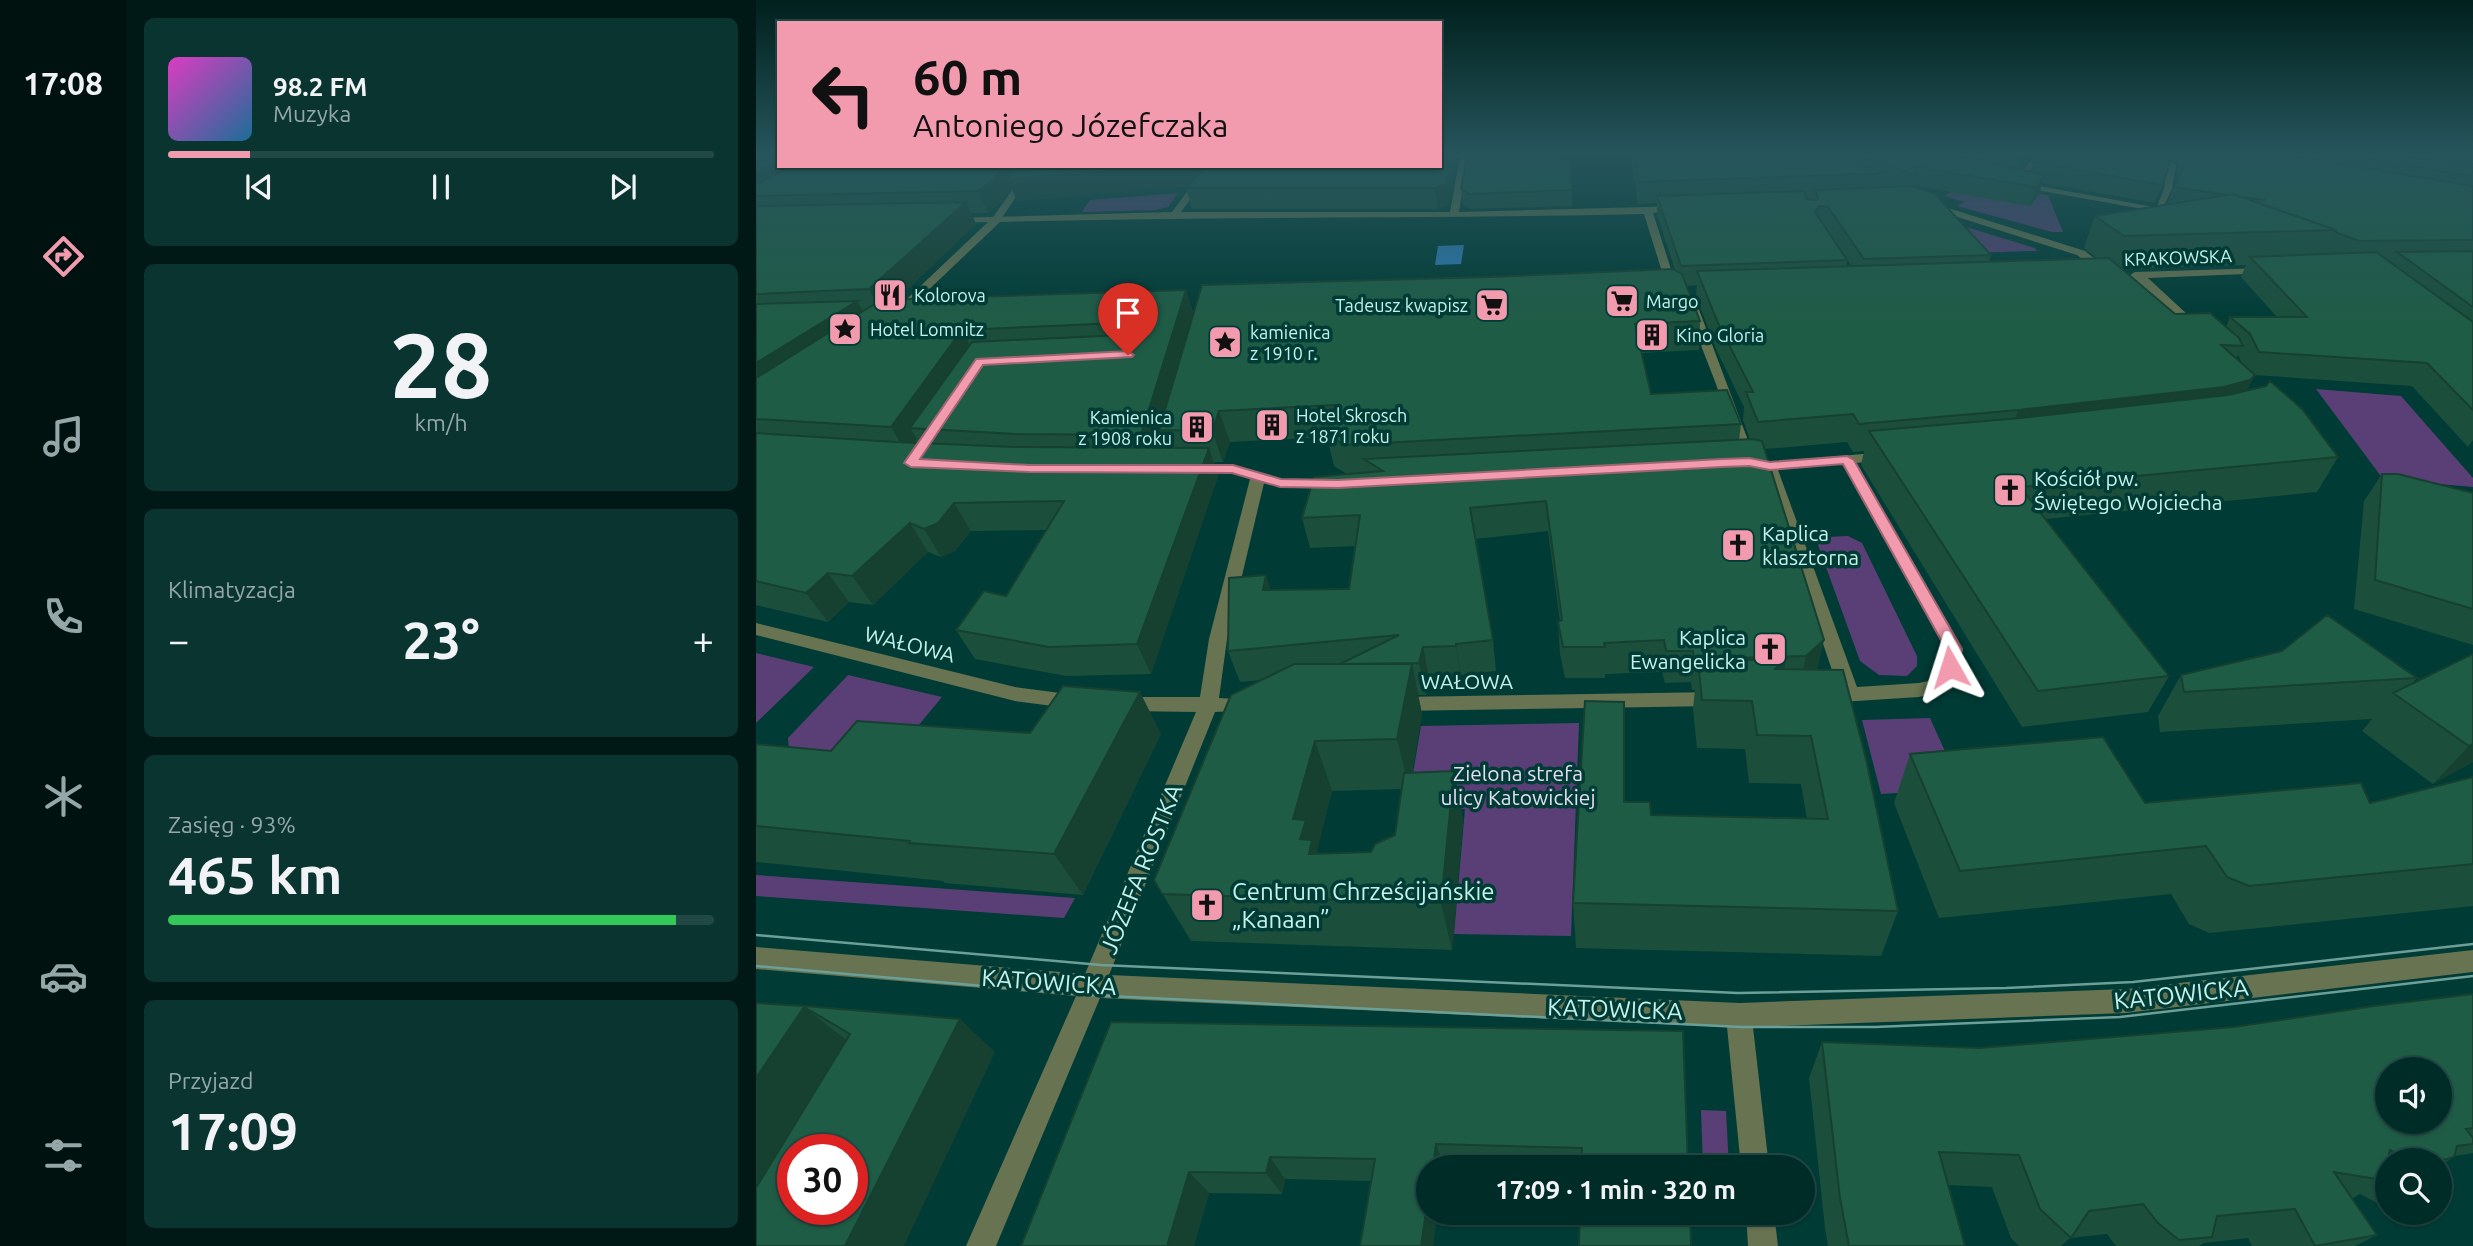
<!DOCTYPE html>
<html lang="pl">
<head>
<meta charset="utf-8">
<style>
  body { margin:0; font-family:Ubuntu,sans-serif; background:#0a3430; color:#f1f3f6; height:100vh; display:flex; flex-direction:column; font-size:26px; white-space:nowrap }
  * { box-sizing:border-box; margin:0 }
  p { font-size:23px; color:#95a7a8 }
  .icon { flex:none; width:38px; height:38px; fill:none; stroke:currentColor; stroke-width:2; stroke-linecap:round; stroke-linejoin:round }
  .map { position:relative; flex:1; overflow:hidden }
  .drawer { display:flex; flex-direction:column; gap:18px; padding:18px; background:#001816; width:630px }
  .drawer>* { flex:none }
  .top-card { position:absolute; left:21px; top:21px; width:665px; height:147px; border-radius:0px; box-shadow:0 2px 5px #0004,0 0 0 2px #224845; background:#f29aae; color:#111; overflow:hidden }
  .controls { position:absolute; left:1619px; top:1057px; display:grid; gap:14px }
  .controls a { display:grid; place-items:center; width:77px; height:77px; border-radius:50%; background:#002c28; box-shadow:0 2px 5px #0004,0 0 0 2px #224845; font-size:35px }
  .speed { position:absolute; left:21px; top:1134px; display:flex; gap:14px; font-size:35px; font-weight:700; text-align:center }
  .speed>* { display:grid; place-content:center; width:91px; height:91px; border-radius:50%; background:#002c28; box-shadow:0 2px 5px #0004,0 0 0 2px #224845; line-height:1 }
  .speed .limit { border:10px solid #d22; background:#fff; color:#111 }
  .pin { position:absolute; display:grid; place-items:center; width:60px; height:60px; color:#fff; margin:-72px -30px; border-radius:50% 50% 50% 0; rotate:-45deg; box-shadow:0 0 7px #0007 }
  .pin .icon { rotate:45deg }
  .me { position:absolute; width:77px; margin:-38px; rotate:354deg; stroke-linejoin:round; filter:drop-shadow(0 0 5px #0008) }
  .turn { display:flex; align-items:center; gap:24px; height:147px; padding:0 21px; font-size:32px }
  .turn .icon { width:91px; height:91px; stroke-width:2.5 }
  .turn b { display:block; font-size:49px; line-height:60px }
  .big { font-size:52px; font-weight:700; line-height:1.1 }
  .drawer .widget { flex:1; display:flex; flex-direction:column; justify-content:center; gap:10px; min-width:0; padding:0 24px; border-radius:10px; background:#0a3430 }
  .drawer .dial { align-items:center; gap:0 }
  .dial b { font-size:91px; line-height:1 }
  .song { display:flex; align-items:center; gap:21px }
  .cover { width:84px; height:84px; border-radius:10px; background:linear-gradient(135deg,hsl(310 70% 55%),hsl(200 70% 35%)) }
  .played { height:7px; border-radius:4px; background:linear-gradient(90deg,#f29aae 15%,#224845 15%) }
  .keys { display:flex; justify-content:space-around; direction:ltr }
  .heat { display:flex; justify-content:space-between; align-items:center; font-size:38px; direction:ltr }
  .charge { height:10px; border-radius:5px; background:linear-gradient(90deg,#34c759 93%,#224845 0) }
  .trip { position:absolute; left:660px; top:1155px; width:399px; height:70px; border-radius:35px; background:#002c28; box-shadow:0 2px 5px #0004,0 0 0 2px #224845; font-weight:700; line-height:70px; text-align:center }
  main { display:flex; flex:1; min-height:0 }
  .menu { display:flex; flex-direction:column; width:126px; justify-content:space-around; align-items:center; background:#001210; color:#95a7a8 }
  .menu .icon { width:49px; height:49px }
  .menu .active { color:#f29aae }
  .menu b { font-size:32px; color:#f1f3f6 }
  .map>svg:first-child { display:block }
</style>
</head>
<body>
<main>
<nav class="menu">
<b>17:08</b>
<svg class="icon active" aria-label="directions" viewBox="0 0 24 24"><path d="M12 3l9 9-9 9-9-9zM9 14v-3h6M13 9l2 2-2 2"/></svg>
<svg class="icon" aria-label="music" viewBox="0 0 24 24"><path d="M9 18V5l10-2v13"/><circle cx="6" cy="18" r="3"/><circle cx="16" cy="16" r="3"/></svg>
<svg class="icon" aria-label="phone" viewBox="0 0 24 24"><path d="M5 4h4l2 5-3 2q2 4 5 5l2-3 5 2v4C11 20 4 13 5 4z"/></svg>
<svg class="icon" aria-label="climate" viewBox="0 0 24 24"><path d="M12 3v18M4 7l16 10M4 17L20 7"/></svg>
<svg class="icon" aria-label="car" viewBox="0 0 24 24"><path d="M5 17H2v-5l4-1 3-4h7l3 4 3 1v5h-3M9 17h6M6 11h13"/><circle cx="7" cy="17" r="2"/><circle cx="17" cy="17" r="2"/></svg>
<svg class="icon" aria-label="filters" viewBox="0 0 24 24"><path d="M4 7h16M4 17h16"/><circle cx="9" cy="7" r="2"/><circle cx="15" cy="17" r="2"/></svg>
</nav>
<section class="drawer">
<div class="widget">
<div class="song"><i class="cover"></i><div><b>98.2 FM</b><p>Muzyka</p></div></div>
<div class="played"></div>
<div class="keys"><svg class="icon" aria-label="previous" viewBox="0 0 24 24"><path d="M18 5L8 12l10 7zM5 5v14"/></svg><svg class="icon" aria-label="pause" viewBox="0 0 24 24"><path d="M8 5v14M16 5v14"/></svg><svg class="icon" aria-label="next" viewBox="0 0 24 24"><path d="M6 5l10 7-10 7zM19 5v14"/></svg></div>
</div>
<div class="widget dial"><b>28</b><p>km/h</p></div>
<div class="widget"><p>Klimatyzacja</p>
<div class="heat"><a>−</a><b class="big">23°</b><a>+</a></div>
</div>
<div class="widget"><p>Zasięg · 93%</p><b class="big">465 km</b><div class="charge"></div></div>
<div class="widget"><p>Przyjazd</p><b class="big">17:09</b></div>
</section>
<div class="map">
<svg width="1717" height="1246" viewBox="0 0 1717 1246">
  <rect width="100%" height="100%" fill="#003b35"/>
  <path fill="#593f75" d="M1195 192 1274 205 1283 194 1292 195 1307 232H1296L1201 206 1208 202 1188 196Z
    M422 193 412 207 399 210 326 212 334 200Z
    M1181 218 1279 248 1281 251 1208 253Z
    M1560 389 1645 396 1717 478V487L1627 479Z
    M1092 536 1106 543 1161 656V666L1151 676 1123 675 1104 661 1062 545 1070 537Z
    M0 653 58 667 0 723Z
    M92 675 186 697 133 761 33 750 32 738Z
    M1174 718 1206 789 1125 794 1106 720Z
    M823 723 815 936 698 934 709 809H651L665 726Z
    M0 875 319 898 308 918 0 896Z
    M945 1110 970 1111 973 1167H947Z"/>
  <path fill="#2e7cb7" d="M708 245 705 264 679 265 682 246Z"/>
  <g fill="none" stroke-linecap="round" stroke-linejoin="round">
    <path fill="#677351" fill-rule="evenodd" d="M1366 152H1374L1358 178H1352Z
      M1416 162 1420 165 1416 189 1405 211H1399L1408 189 1412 165Z"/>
    <path fill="#677351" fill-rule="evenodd" d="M708 154 712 156 703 212 925 206V210L897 213 922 291 917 294 912 291 888 214C673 219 459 216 244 222L145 316 135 314 232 222 195 223 190 220 192 218 416 212 450 166H458L425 212H694L704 156Z"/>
    <path fill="#677351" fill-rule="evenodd" d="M706 152H714L708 158H684V154Z
      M1281 152H1289L1266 183 1420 211 1415 214 1258 186 1257 184Z
      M273 166H281L243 222H237L235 220Z
      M1173 202 1329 251 1356 273 1347 275 1321 255 1170 207 1168 205Z
      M1509 268 1513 269V273L1392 278 1446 328V332L1442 334 1374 275 1379 272Z
      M936 304 942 307 999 459 1014 462 1130 452 1137 456 1130 460 1100 463 1207 649 1196 689 1163 697 1069 703 1062 701 1060 696 1062 691 1082 688 1008 469 986 465 984 462 960 384 930 307ZM1086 464 1189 649 1181 679 1163 683 1101 687 1022 470Z
      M438 465H477L525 479 579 480 586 484 579 488 524 487 508 483 471 639 463 698 499 700 502 705 499 710 459 712 353 975 984 1003 1370 989 1717 950V972L1370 1013 997 1027 1013 1167H985L971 1027 344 998 240 1246H210L320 996 0 969V947L329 974 440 712 369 711 362 709 359 704 362 699 369 697H444L453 639 494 479 476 473 433 472 431 469Z
      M0 623 259 687 320 695 327 697 330 702 327 707 320 709 259 701 0 635Z
      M961 692 968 694 971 699 968 704 961 706 642 711 635 709 632 704 635 699 642 697Z
      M990 1213H1018L1022 1246H992Z"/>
    <path stroke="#6c9f98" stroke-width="2.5" d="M0 935 345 965 982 993 1250 988 1377 982 1717 944
      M0 966 332 995 985 1027H1119L1364 1017 1717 976"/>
  </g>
  <path fill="#1b4f3b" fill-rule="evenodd" d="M0 152 23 166 699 152 700 162 693 205 682 209H436L430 188 432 186 261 201 255 187 245 202 232 213H215L220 224 141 299 430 290 438 315 733 277 919 270 901 215V203L882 204 874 152H1278L1264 170 1274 172 1277 162 1363 152 1359 162 1366 161 1371 152H1717V440L1712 447 1656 386 1499 375 1491 390 1582 457 1561 492 1289 519 1413 676 1392 712 1266 727 1105 465 1108 451 1097 452 1091 442 1009 449 1062 670 1142 911 1125 956 820 948 817 903 868 802 895 815 1051 819 1045 784 993 783 989 749 941 748 937 709 939 690H936L935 682 909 683 906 672 849 674V678H809L804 654 802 622H804L792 531 720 539 737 640 740 671 705 675V678H673L670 695H662L666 714 656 773 698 771 707 821 696 950 435 941 398 880 506 680 484 682 472 651 510 575 514 590 593 589 599 546 554 548 546 518 591 474 578 466 571 437 474 442 467 462H458L462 476 395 674 310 676 219 659 200 630 250 596 290 530 215 531 199 551 185 557 172 552 117 605 93 602 72 622 0 605ZM1416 159 1423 165 1420 183 1411 204 1339 216 1328 248 1342 259 1233 262 1235 255 1161 187V186L1274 206 1283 194 1286 183 1399 203 1412 170 1414 161ZM1069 226 1096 267H1090L1091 260ZM1490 265 1485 277 1521 317H1474L1470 327 1419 314 1366 269ZM941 285 940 296 960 349 988 407 987 420 994 439 983 440 985 424 895 394 885 353 943 350 944 321 931 286ZM1482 355 1487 365 1480 359ZM404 433 410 448H400ZM646 789 639 835 615 852 562 854 561 850 576 791Z
    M799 157 816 190V206L715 209 707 205 705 189Z
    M1626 474 1717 493V645L1598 609 1608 501Z
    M1717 654V762L1677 784 1606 731 1616 719 1404 732 1402 716 1425 675 1661 678 1656 684Z
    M274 733 405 734 327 895 189 883 187 881 0 862V744L75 751Z
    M1154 754 1389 803H1614L1717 777V906L1453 933 1433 924 1415 894 1183 918 1138 803Z
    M1717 994V1153L1699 1156 1684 1166V1160H1631V1203L1627 1206 1604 1194 1596 1199 1621 1235 1599 1246H1496L1492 1238 1448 1243 1443 1246H1360L1351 1234 1314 1238 1305 1246H1263L1255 1238 1236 1187 1192 1185 1209 1246H1072L1069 1228 1053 1078 1066 1042 1223 1048 1478 1027Z
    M48 1006 239 1052 90 1040 0 1186Z
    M355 1022 932 1167H741L688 1166V1167H672V1213H681L677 1246 615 1181 529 1179 526 1194 453 1193 438 1246H265Z"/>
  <path fill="#164030" d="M0 152H17L23 160V166H59L0 196Z
    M696 152H699L700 162 693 205 682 209 679 188Z
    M1269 152H1278L1258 178 1263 160Z
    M1414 152H1419L1416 159 1409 165Z
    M247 166H453L448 185 444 170 432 186 261 201 255 187 245 202 232 213 222 191Z
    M1289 175 1283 194 1274 206 1280 187Z
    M210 202 220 224 126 314 113 289Z
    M430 290 438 315 403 430 404 433 396 462 385 435Z
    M101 301 115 326 0 401V363Z
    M206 330 219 355 154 428 161 439 151 454 135 427Z
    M1499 375 1485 402 1253 438 1262 410Z
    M463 411 474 442 467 462 456 431Z
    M453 448 462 476 395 674 381 644Z
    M198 503 215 531 199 551 185 557 168 529Z
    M154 523 172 552 117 605 96 576Z
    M72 573 93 602 72 622 50 593Z
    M510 575 520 606 507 590Z
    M1068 640 1061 672 1044 687 1050 656Z
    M700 644 705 675V678L700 646Z
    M667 647 673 678 670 695 663 663Z
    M1030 659 1021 708 1019 669Z
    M656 664 666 714 653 788 641 739Z
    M384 692 405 734 327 895 298 854Z
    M559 741 576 791 561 850 568 869 563 887 537 819Z
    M1717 744V762L1677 784 1713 746Z
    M698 771 707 821 696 950 685 903Z
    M48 1007 90 1040 0 1186V1078Z
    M204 1019 239 1052 148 1246H89Z
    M680 1144 688 1166V1167H677Z
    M514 1157 529 1179 526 1194 510 1173Z
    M433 1172 453 1193 438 1246H411Z
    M672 1198V1213H681L677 1246H665Z"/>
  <path fill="#1f5c45" stroke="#164030" stroke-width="2" fill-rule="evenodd" d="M3 152H23V160L0 172V153Z
    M684 152H696L690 184 679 188H430L450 166H684Z
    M712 152H798L799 157 813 162 816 190 714 194 705 189Z
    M878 152H1057L1132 173 883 182Z
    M1086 152H1187L1289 175 1280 187 1155 166 1163 176Z
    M1227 152H1269L1263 160Z
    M1284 152H1361L1356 162 1366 161 1371 152H1415L1412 170 1406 185 1277 162Z
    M1429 152H1512L1717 186V240L1603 241 1579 232 1580 230 1499 202 1509 200 1484 197 1477 194 1472 195 1418 187 1426 171Z
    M1567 152H1624L1717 168V176Z
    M1684 152H1717V157Z
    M35 166H247L236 181 222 191 0 196V185Z
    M262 166H413L252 179Z
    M1155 186 1178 193 1235 255 1108 259 1072 207 1064 206 1059 212 1091 260 925 266 901 196 1048 191 1051 199 1060 200 1062 198 1059 190Z
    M1477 194 1580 230 1368 236 1339 216Z
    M210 202 113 289 0 294V206Z
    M1717 251V307L1641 252Z
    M1620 252 1717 322V410L1671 363 1503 352 1494 334 1474 317H1551L1494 257Z
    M1353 258 1419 314 1454 313 1483 338 1487 346 1465 345 1499 375 1494 380 1468 387 1262 410 1103 424 1097 414 1002 422 990 392H997L962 323 941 271Z
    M917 269 926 274 944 321 879 324 895 394 971 390 985 424 588 445 570 434 579 405 463 411 456 431 403 430 446 285 733 277Z
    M430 290 385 435 260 434 154 428 216 342 367 335 371 329 362 323 206 330 135 427 0 419V378L125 300Z
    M101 301 0 363V304Z
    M1514 381 1546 409 1582 457 1264 487 1413 676 1282 691 1113 431 1264 418 1472 395 1510 386Z
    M0 433 139 442 259 447 453 448 381 644 293 647 200 630 228 591 250 596 308 501 198 503 182 523 168 529 154 523 96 576 72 573 50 593 0 581Z
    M996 439 1006 441 1068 640 1050 656 938 659 937 651H910L908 640 848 643 849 647H807L802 622 806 620 790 501 714 508 737 640 700 644V646L667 647 663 663 584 664 643 635 472 651 473 578 510 575 507 590 593 589 604 515 546 518 558 477 627 471 608 459Z
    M1626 474H1642L1717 493V609L1619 580Z
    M1571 615 1661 678 1428 692 1425 675 1526 651Z
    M1717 654V744L1713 746 1637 693Z
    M1030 659 1019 669 1087 670 1110 759 1142 911 817 903 829 701 868 702V802H894L895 815 1072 819 1055 736 1001 735 996 701 946 700 942 661Z
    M538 664H656L641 739 559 741 537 819 550 820 544 839 556 840 553 854 615 852 619 844 639 835 648 773 698 771 685 903 406 894 398 880 475 695Z
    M307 686 384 692 298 854 153 843 154 841 0 826V744L75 751 101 721 274 733Z
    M1347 737 1389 803 1605 783 1614 803 1717 777V864L1493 886 1471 877 1450 846 1204 871 1154 754Z
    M1717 994V1128L1710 1129 1717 1138V1144L1701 1146 1698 1157 1684 1161 1653 1160 1634 1150 1627 1180 1578 1172 1621 1235 1559 1246 1539 1209 1461 1216 1456 1237 1423 1240 1402 1223 1387 1204 1333 1211 1315 1238 1284 1209 1263 1155 1183 1152 1209 1246H1093L1084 1198 1066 1042 1223 1048 1478 1027 1618 1006ZM1631 1069H1684V1122H1631Z
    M0 1003 48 1006 204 1019 89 1246H0V1188L94 1034 48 1007 0 1078ZM37 1150H96V1209H37Z
    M355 1022 927 1031 932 1167H825L826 1148 680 1144 677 1167H672V1198L665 1246H604L619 1159 514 1157 510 1173 433 1172 411 1246H265Z
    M824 1213H934L935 1246H823Z"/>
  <linearGradient id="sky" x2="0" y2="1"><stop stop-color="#00201d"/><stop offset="0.47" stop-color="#26555c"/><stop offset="1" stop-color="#26555c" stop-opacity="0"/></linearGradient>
  <rect width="1717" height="326" fill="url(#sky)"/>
  <path fill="#f29aae" stroke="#9d6471" stroke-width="2" d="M372 351 378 355 376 357 227 365 164 459 273 465H477L525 479 582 480 966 459 993 458 1014 462 1091 456 1098 460 1206 649 1202 667 1194 673 1185 667 1190 649 1087 464 1014 470 993 466 966 467 582 488 524 487 476 473 273 472 155 467 148 463 220 359Z"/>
  <defs>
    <g id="restaurant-square" transform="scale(1.75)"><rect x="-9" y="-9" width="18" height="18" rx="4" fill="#f29aae" stroke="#003b35"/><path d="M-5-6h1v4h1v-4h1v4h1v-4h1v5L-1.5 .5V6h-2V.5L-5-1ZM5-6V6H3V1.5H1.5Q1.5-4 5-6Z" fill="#111"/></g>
    <g id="supermarket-square" transform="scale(1.75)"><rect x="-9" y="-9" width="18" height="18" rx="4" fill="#f29aae" stroke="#003b35"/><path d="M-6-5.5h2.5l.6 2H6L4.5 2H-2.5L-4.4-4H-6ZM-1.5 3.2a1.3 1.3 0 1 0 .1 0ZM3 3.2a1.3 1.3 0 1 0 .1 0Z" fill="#111"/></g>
    <g id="sight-square" transform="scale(1.75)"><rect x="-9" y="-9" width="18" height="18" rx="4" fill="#f29aae" stroke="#003b35"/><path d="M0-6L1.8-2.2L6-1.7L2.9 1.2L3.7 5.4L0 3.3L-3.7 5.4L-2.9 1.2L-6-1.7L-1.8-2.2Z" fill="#111"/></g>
    <g id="building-square" transform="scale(1.75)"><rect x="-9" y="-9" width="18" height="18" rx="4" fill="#f29aae" stroke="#003b35"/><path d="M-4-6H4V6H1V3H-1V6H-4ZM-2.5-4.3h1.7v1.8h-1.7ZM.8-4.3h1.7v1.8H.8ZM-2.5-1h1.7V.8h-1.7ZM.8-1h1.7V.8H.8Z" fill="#111"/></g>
    <g id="church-square" transform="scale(1.75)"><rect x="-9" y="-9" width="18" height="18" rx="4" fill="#f29aae" stroke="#003b35"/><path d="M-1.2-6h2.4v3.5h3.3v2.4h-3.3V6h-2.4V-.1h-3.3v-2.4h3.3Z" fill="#111"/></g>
  </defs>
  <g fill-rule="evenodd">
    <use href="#restaurant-square" x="134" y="295"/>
    <use href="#supermarket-square" x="866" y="301"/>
    <use href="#supermarket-square" x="736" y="305"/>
    <use href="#sight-square" x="89" y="329"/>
    <use href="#building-square" x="896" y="335"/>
    <use href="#sight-square" x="469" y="342"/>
    <use href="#building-square" x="516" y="425"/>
    <use href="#building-square" x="441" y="427"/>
    <use href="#church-square" x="1254" y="490"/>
    <use href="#church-square" x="982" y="545"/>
    <use href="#church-square" x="1014" y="649"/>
    <use href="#church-square" x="451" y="905"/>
  </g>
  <g text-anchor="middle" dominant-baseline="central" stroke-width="7" stroke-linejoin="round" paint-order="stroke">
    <g font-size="18" fill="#c4f1ea" stroke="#003b35">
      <text transform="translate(1422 257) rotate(-2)">KRAKOWSKA</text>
    </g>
    <g font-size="18" fill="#c4f1ea" stroke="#003b35" text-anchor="start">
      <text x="158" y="295">Kolorova</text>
      <text x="890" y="301">Margo</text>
      <text x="712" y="305" text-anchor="end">Tadeusz kwapisz</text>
      <text x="114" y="329">Hotel Lomnitz</text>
      <text x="494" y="332">kamienica<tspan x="494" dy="21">z 1910 r.</tspan></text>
      <text x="920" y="335">Kino Gloria</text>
      <text x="540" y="415">Hotel Skrosch<tspan x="540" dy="21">z 1871 roku</tspan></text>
      <text x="416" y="417" text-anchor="end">Kamienica<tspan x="416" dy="21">z 1908 roku</tspan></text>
    </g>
    <g font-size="21" fill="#c4f1ea" stroke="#003b35" text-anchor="start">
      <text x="1278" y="478">Kościół pw.<tspan x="1278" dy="24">Świętego Wojciecha</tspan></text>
      <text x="1006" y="533">Kaplica<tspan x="1006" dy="24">klasztorna</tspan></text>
      <text x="990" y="637" text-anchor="end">Kaplica<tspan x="990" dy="24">Ewangelicka</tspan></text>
    </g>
    <g font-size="21" fill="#c4f1ea" stroke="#003b35">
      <text transform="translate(154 644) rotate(14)">WAŁOWA</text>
      <text x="711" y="681">WAŁOWA</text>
    </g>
    <g font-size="21" fill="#e5ddf2" stroke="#003b35">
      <text x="762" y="773">Zielona strefa<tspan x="762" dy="24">ulicy Katowickiej</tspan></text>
    </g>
    <g font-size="24" fill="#c4f1ea" stroke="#003b35">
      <text transform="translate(385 869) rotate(-68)">JÓZEFA ROSTKA</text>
      <text transform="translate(293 982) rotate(4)">KATOWICKA</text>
      <text transform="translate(1425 994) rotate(-6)">KATOWICKA</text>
      <text transform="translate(859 1009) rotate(2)">KATOWICKA</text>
    </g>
    <g font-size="24" fill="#c4f1ea" stroke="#003b35" text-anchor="start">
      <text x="476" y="891">Centrum Chrześcijańskie<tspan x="476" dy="28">„Kanaan”</tspan></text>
    </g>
  </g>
</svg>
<div class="controls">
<a><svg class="icon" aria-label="sound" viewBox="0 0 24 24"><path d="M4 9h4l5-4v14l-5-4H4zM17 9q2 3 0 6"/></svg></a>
<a><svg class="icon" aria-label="search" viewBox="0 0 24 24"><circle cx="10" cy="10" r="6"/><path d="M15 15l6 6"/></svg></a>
</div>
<div class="speed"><div class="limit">30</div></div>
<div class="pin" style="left:372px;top:355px;background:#d93025"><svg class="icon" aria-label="arrive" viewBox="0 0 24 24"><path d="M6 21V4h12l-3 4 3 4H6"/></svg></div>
<svg class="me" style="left:1194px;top:667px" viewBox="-20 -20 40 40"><path d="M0-17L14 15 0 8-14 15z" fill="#f29aae" stroke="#fff" stroke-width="4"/></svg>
<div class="trip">17:09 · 1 min · 320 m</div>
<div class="top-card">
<div class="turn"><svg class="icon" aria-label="left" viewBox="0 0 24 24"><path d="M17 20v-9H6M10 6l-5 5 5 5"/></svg><div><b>60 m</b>Antoniego Józefczaka</div></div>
</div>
</div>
</main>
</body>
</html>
